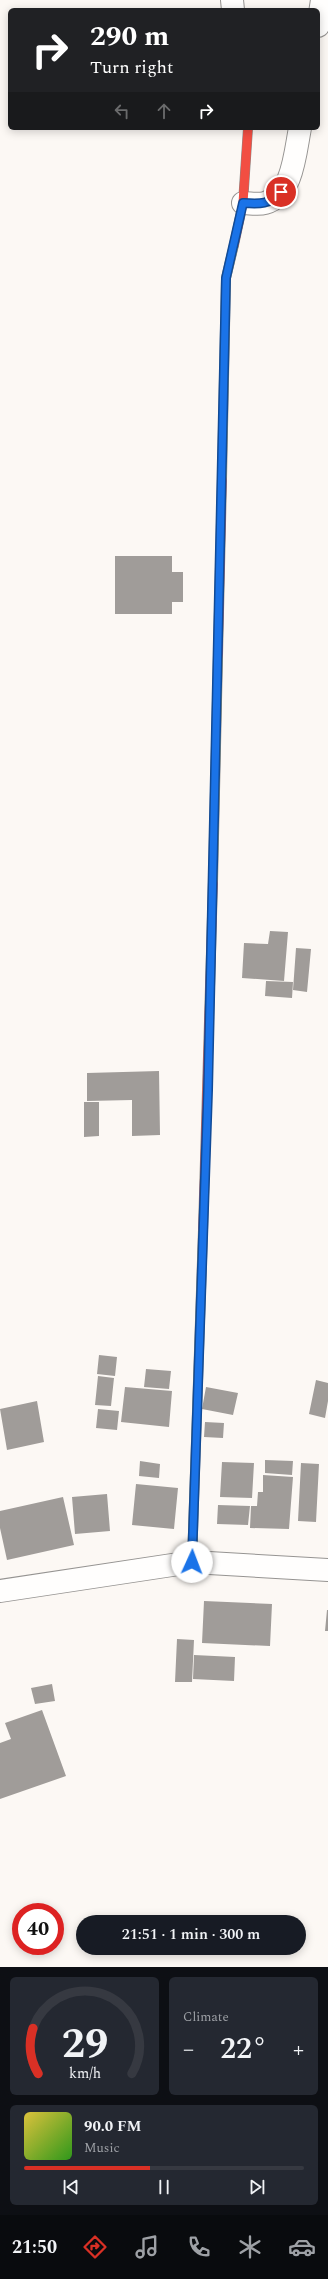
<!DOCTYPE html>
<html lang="en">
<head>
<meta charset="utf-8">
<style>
  body { margin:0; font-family:Spectral,serif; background:#242831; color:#f1f3f6; height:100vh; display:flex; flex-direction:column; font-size:15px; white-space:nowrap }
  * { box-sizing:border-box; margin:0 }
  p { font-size:13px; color:#9ea1a6 }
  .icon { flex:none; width:22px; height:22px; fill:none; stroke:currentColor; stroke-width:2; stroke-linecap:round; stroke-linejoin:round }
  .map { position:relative; height:1967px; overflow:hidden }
  .details { display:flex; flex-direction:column; gap:10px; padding:10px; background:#0d0f14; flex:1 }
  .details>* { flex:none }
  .banner { position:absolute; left:8px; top:8px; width:312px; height:122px; border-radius:6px; box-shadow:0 2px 10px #0003; background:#202124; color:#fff; overflow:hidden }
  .speed { position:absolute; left:12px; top:1903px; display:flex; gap:8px; font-size:20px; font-weight:700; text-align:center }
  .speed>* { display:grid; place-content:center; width:52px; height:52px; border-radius:50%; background:#171b24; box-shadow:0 2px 10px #0003; line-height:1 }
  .speed .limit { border:6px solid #d22; background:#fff; color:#111 }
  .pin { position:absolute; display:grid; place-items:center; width:34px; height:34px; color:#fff; margin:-17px; border:2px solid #fff; border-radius:50%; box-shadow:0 1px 4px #0007 }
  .me { position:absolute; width:44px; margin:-22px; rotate:2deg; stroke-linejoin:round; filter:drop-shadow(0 0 3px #0008) }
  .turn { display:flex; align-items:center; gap:14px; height:84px; padding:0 16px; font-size:18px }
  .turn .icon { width:52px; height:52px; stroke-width:2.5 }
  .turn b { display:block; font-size:28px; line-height:34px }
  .lanes { display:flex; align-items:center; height:38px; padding:0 16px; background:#0003; justify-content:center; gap:20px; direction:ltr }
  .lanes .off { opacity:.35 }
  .big { font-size:30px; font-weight:600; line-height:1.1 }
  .details .tile { flex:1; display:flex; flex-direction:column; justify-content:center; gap:6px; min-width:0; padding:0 14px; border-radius:6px; background:#242831 }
  .details .dial { align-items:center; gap:0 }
  .dial svg { height:104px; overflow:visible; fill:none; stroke:#363941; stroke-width:7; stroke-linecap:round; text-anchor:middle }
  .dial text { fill:#f1f3f6; stroke:none }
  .song { display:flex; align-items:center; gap:12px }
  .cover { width:48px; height:48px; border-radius:6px; background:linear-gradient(135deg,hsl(50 70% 55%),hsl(110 70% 35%)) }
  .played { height:4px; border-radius:2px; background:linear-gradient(90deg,#d93025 45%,#363941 45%) }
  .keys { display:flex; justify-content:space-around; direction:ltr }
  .heat { display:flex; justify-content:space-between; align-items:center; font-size:22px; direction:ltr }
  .details .tiles { flex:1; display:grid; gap:10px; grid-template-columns:1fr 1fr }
  .tile:last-child { grid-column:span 2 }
  .trip { position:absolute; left:76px; top:1915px; width:230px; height:40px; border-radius:20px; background:#171b24; box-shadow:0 2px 10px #0003; font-weight:600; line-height:40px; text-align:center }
  .dock { display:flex; height:64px; justify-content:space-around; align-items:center; background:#090b0e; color:#9ea1a6 }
  .dock .icon { width:28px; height:28px }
  .dock .on { color:#d93025 }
  .dock b { font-size:18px; color:#f1f3f6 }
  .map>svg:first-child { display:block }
</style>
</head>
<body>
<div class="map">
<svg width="328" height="1967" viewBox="0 0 328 1967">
  <rect width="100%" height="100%" fill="#fcf8f4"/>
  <path fill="#a09c99" d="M115 556H172V572H183V602H172V614H115Z
    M270 931 288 932 284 981 242 978 244 943 268 944Z
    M296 948 311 949 307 992 293 990Z
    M266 981 293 982 292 998 265 996Z
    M159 1071 160 1135 132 1136V1100L87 1101V1073Z
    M84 1102H99V1136L84 1137Z
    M99 1355 117 1357 115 1376 97 1374Z
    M146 1369 171 1371 169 1389 144 1387Z
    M98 1376 114 1378 111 1406 95 1405Z
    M316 1380 328 1383V1401L325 1418 309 1414Z
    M125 1387 172 1391 169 1427 121 1422Z
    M206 1387 238 1393 233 1415 202 1409Z
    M37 1401 44 1442 7 1450 0 1409Z
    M98 1409 119 1411 117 1430 96 1428Z
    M205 1422 224 1423 223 1438 204 1437Z
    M265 1460 293 1461 292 1475 265 1473Z
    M140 1461 160 1464 159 1478 139 1476Z
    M222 1462 254 1463 252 1498 220 1497Z
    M301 1463 319 1464 316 1522 298 1521Z
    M263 1475 293 1477 289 1529 250 1528 251 1506H257L258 1492H263Z
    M136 1484 178 1488 174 1529 132 1525Z
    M107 1494 110 1531 75 1534 72 1497Z
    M63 1497 74 1545 7 1560 0 1528V1511Z
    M218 1505 250 1506 248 1525 217 1524Z
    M204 1601 272 1604 270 1646 202 1643Z
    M327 1610H328V1631H325Z
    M177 1639 194 1640 192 1682H175Z
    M194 1655 235 1657 234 1681 193 1679Z
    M52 1684 55 1701 35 1704 31 1688Z
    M42 1710 66 1776 0 1799V1743L11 1739 5 1723Z"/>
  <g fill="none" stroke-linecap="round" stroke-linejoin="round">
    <g stroke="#969492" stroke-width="24">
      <path id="street" d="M232 0 233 10
        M318 26 322 0
        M243 203C250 203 258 205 265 203 293 195 295 153 300 128
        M0 1591 192 1562 328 1570"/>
    </g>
    <g stroke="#8c8b89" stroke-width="10">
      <path id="slow" d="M222 479 226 278 234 245
        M213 882 218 656
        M192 1562 203 1230"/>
    </g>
    <g stroke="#8c8b89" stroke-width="10">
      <path id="jam" d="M234 245 243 203 248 128
        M218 656 222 479
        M203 1230 213 882"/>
    </g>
    <use href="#street" stroke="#fffefd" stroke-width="22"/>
    <use href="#slow" stroke="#ffcf43" stroke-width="9"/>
    <use href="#jam" stroke="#f24e42" stroke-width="9"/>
  </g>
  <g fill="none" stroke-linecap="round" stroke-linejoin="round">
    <g stroke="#114b97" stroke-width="10">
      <path id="route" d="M192 1562 208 1090 226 278 243 203C259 204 270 205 281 192"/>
    </g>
    <use href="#route" stroke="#1a73e8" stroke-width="7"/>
  </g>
</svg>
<div class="speed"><div class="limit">40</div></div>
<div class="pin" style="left:281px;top:192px;background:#d93025"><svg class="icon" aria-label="arrive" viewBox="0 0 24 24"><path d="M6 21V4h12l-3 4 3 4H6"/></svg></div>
<svg class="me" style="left:192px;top:1562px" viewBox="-20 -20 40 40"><circle r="19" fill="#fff"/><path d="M0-13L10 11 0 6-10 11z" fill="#1a73e8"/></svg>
<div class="trip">21:51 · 1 min · 300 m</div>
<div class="banner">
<div class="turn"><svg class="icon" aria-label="right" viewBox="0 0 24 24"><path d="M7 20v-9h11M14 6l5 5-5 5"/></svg><div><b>290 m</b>Turn right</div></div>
<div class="lanes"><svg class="icon off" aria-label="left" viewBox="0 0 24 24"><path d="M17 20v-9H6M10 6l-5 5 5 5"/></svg><svg class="icon off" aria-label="ahead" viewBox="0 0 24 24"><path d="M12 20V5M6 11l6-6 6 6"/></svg><svg class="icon" aria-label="right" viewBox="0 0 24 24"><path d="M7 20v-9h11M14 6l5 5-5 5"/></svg></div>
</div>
</div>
<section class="details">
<div class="tiles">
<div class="tile dial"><svg viewBox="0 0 100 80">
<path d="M14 69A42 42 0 1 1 86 69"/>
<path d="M14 69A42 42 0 0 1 10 34" stroke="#d93025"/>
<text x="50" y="56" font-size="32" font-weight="700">29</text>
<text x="50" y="72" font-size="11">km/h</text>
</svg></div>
<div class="tile"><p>Climate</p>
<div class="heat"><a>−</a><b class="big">22°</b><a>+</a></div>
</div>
<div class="tile">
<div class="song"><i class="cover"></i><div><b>90.0 FM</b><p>Music</p></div></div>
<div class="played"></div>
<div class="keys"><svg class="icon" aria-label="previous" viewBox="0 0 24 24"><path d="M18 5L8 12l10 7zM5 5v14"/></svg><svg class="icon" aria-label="pause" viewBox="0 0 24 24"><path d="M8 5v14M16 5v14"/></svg><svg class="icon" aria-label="next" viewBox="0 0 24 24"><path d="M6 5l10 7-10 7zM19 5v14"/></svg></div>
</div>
</div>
</section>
<nav class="dock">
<b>21:50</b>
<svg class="icon on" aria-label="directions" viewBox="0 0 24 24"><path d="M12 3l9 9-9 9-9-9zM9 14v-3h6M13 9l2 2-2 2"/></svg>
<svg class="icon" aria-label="music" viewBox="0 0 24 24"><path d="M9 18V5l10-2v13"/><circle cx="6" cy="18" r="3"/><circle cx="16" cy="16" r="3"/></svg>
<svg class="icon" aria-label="phone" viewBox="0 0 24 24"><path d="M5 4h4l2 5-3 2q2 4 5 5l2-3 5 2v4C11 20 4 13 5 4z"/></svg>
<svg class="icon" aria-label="climate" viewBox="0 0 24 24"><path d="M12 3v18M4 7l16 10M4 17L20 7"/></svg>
<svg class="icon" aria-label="car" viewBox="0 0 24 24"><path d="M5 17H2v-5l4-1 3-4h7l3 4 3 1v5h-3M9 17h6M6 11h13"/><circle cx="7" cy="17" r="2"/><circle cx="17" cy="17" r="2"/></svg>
</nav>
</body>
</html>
